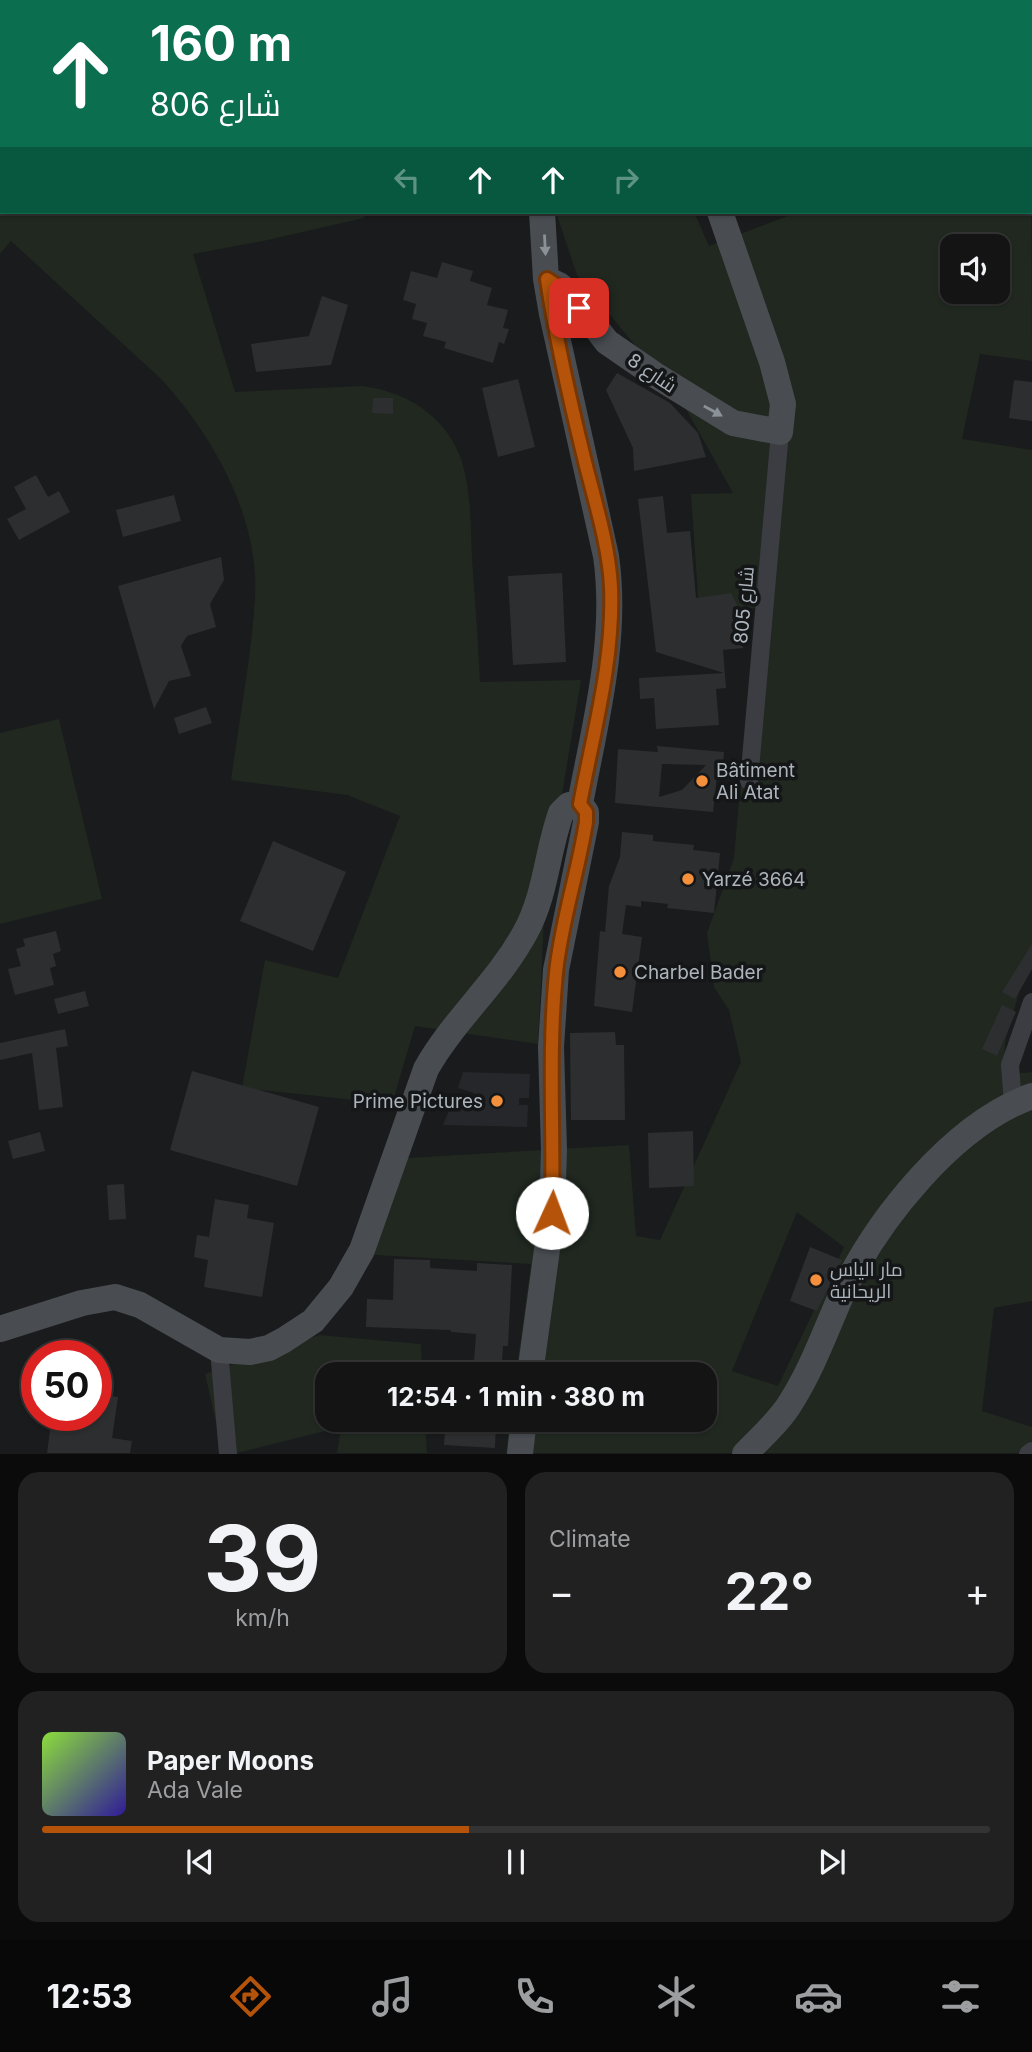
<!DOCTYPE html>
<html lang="en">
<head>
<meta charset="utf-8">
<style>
  body { margin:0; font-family:Inter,Cairo,sans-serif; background:#212122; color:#f1f3f6; height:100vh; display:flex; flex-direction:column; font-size:26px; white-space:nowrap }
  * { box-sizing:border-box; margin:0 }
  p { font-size:23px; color:#9d9ea0 }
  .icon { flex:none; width:38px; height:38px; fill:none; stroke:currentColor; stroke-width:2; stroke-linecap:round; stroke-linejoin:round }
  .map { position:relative; height:1454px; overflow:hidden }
  .side { display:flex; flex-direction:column; gap:18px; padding:18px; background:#0b0b0c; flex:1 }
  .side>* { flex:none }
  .hud { position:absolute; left:0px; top:0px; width:1032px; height:214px; box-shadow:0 2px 5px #0004,0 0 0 2px #333334; background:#0b6e4f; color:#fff; overflow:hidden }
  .controls { position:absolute; left:940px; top:234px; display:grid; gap:14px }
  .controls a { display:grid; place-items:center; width:70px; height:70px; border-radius:14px; background:#141415; box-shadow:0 2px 5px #0004,0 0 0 2px #333334; font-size:35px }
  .speed { position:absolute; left:21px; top:1340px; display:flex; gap:14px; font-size:35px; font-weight:700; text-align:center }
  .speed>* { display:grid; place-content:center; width:91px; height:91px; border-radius:50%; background:#141415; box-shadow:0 2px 5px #0004,0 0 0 2px #333334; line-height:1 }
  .speed .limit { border:10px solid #d22; background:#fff; color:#111 }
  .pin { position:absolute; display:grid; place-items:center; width:60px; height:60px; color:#fff; margin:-30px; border-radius:14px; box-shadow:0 4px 10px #0006 }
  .me { position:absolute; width:77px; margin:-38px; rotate:2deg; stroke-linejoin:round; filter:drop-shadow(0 0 5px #0008) }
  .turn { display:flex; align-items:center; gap:24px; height:147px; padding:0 35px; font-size:32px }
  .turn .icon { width:91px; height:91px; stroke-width:2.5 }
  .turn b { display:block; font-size:49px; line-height:60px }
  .lanes { display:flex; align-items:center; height:66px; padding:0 35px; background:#0003; justify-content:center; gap:35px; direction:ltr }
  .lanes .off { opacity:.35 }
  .big { font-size:52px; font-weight:700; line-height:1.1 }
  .side .widget { flex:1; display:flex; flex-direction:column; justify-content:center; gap:10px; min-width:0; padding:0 24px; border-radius:21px; background:#212122 }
  .side .dial { align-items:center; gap:0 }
  .dial b { font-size:91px; line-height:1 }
  .song { display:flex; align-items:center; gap:21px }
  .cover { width:84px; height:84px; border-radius:10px; background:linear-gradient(135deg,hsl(90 70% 55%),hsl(250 70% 35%)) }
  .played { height:7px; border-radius:4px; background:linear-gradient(90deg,#b45309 45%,#333334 45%) }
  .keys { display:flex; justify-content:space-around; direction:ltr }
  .heat { display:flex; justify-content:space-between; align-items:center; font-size:38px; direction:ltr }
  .side .tiles { flex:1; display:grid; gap:18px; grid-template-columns:1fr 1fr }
  .widget:last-child { grid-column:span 2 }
  .trip { position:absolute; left:315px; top:1362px; width:402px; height:70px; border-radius:21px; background:#141415; box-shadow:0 2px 5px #0004,0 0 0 2px #333334; font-weight:700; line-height:70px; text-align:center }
  .tab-bar { display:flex; height:112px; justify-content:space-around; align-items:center; background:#080808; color:#9d9ea0 }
  .tab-bar .icon { width:49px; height:49px }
  .tab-bar .current { color:#b45309 }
  .tab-bar b { font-size:32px; color:#f1f3f6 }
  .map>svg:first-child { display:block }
</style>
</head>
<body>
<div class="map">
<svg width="1032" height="1454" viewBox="0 0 1032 1454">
  <rect width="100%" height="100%" fill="#1a1b1c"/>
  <path fill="#26272a" d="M463 1072 530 1074 529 1098H519V1105H528L527 1127 443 1125 450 1108 475 1107 474 1093 458 1088Z"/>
  <path fill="#202820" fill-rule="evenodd" d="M622 0H1032V23L1031 2Z
    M0 82 2 212H366L364 218 263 241 193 254 235 392 362 386C412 392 454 422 465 473 471 501 471 531 472 559 475 600 478 641 480 682L581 680 545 896 538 1044 415 1026 392 1104 242 1088 265 960 338 978 400 816 347 795 231 780C239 720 251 660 255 599 260 518 213 435 160 378L11 241 0 254Z
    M1031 99 1032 361 980 354 962 439 1032 450V947L1005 1042 1004 1075 1032 1072V1301L994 1308 982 1411 1032 1427V1453H506L510 1419H705V1374H516L531 1264 359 1254 389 1159 629 1145 636 1236 660 1240 741 1062 729 1010 714 987 707 933 734 858 756 608 699 610 691 494 733 493 682 402 577 275 556 212H694L709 246 798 212H1031ZM952 247H998V292H952ZM797 1212 844 1247 778 1386 732 1371Z
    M59 719 102 899 0 924V733Z
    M319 1335 421 1344 422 1374H327V1419H425L427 1453H337L341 1427 237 1453H223L205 1374Z"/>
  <path fill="#2d2e30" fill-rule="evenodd" d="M442 262 473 271 470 281 492 288 487 305 508 310 503 328 509 329 504 344 499 342 493 363 444 348 446 342 423 336 427 323 412 319 416 304 403 300 411 271 437 278Z
    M322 296 348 305 331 365 256 372 251 344 309 336Z
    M617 373 670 403 698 433 706 457 634 471 633 448 606 390Z
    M518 379 535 447 498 457 482 388Z
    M1014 380 1032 382V421L1009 418Z
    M373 398H393V414L372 413Z
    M36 475 48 497 59 491 70 512 19 540 7 519 26 509 14 487Z
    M174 495 181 521 123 537 116 510Z
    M663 496 667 533 690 531 696 598 731 593 739 609 743 648 723 650 726 688 716 689 719 725 656 729 654 698 640 699 639 678 724 673 656 652 638 499Z
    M221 557 224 580 210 604 216 627 187 636 181 646 191 676 169 681 154 709 118 586Z
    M562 573 566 662 513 665 508 576Z
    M206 707 212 723 179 734 174 718Z
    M657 746 724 752 723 766H718L713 812 615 803 618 749 658 752ZM662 764 706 765 682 790 659 797Z
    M622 832 653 835V841L694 845 693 850 720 853 714 913 667 908 668 904 641 901V907L626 905 622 934 642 937 632 1012 594 1006 600 931 605 932 609 886 620 857Z
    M273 841 346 872 313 951 240 921Z
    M56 931 61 951 53 954 56 966 50 968 54 985 15 995 8 969 21 966 16 949 25 946 23 939Z
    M1032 944V969L1015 999 1002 992Z
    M85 991 89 1006 58 1014 54 999Z
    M1002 1005 1016 1012 997 1056 982 1049Z
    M65 1029 68 1046 56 1048 63 1107 39 1110 32 1053 0 1060V1043Z
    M615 1032 616 1045H624L625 1120H571L570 1033Z
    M192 1071 319 1107 297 1186 170 1150Z
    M693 1131 694 1186 649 1188 648 1133Z
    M40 1132 45 1151 13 1159 8 1141Z
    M124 1184 126 1219 109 1220 107 1185Z
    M215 1199 249 1205 247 1218 274 1223 262 1297 204 1287 208 1260 194 1257 197 1235 209 1237Z
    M810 1247 842 1260 817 1311 790 1301Z
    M394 1259 430 1260V1268L477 1271V1263L512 1265 508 1346H503L501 1374H473L476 1334 451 1332V1330L366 1327 367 1299 393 1300Z
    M96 1394 118 1397 112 1438 132 1441 130 1453H47L52 1416H96Z
    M446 1419H496L495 1448 444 1445Z"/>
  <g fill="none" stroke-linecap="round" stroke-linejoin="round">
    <path stroke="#3b3d42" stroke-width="18" d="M1022 2V0
      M749 781 780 432
      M1013 1104 1010 1065 1032 1002
      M219 1350 228 1454
      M1028 1454 1032 1451"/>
    <path stroke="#494d52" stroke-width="26" d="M308 0V2
      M632 0 633 2
      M542 212 546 279 552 314 606 556C618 639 595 723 580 804
      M546 279 559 285 570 294 607 342 655 375 733 423 780 432 783 404 772 362 720 212
      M0 1329 82 1303 115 1297 140 1305 219 1350 250 1352 269 1348 284 1340 313 1321 341 1287 362 1250 426 1069C454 1019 499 982 526 931 546 894 547 852 561 813L569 805 580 804 586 812V822L556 970 551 1047 554 1150 552 1213 530 1374
      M520 1454 524 1419
      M745 1454C760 1438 780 1421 791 1402 812 1369 825 1332 841 1296 876 1221 952 1125 1032 1096"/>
  </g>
  <defs><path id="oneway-solid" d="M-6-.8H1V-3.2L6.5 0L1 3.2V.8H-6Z" transform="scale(1.75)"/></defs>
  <g fill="#8a9197">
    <use href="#oneway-solid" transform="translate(545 245) rotate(87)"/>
    <use href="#oneway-solid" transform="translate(713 411) rotate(29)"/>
  </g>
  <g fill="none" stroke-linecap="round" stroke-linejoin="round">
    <g stroke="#753606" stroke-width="18">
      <path id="route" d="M552 1213C554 1133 548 1053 556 973 561 922 578 873 586 822V812L580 804C593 734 614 660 611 587 609 546 595 502 585 462 570 401 556 341 547 279L566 291 579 308"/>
    </g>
    <use href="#route" stroke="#b45309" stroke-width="12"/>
  </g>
  <g fill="#f48f3b" stroke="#151618" stroke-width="2.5">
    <circle cx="702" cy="781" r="7"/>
    <circle cx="688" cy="879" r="7"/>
    <circle cx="620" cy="972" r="7"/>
    <circle cx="497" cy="1101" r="7"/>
    <circle cx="816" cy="1280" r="7"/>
  </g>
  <g text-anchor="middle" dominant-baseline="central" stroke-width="7" stroke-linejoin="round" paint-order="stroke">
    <g font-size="19" fill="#adb5bc" stroke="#151618">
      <text transform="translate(652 373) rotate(34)">شارع 8</text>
      <text transform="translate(744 605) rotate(-85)">شارع 805</text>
    </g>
    <g font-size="19" fill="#adb5bc" stroke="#151618" text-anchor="start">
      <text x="716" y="770">Bâtiment<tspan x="716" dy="22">Ali Atat</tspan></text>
      <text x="702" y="879">Yarzé 3664</text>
      <text x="634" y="972">Charbel Bader</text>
      <text x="483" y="1101" text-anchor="end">Prime Pictures</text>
      <text x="830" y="1269">مار الياس<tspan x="830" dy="22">الريحانية</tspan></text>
    </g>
  </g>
</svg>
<div class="controls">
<a><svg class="icon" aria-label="sound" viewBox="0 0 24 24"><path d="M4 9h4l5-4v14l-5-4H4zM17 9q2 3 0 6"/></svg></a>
</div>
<div class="speed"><div class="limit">50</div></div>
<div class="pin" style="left:579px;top:308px;background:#d93025"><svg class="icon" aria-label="arrive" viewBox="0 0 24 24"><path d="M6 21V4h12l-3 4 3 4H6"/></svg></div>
<svg class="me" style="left:552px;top:1213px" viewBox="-20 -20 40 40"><circle r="19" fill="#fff"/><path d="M0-13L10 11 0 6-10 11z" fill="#b45309"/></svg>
<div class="trip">12:54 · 1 min · 380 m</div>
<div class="hud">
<div class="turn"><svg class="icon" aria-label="ahead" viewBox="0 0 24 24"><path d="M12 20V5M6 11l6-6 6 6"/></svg><div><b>160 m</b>شارع 806</div></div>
<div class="lanes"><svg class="icon off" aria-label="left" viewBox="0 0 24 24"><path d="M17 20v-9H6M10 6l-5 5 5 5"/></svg><svg class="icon" aria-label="ahead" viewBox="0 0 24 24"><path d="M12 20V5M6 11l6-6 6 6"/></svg><svg class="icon" aria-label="ahead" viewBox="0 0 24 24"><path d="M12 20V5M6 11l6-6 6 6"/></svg><svg class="icon off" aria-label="right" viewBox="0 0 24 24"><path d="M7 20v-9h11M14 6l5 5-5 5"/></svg></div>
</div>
</div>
<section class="side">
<div class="tiles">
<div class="widget dial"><b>39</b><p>km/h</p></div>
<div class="widget"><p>Climate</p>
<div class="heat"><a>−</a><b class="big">22°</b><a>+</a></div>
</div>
<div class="widget">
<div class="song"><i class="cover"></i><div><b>Paper Moons</b><p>Ada Vale</p></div></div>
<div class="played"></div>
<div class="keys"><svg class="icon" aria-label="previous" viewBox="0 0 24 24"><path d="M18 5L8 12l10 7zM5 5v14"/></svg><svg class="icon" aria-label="pause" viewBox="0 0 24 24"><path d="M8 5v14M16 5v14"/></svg><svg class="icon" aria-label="next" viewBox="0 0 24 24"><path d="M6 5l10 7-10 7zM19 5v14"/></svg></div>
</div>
</div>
</section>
<nav class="tab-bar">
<b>12:53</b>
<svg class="icon current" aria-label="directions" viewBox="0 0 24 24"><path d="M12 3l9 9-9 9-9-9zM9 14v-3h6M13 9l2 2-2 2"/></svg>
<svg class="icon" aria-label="music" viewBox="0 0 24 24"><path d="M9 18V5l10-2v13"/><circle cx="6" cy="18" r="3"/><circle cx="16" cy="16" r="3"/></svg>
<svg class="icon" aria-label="phone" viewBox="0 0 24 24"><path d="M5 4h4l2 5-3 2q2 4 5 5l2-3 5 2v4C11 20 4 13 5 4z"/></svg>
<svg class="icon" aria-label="climate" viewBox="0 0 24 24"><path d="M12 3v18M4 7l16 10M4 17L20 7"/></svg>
<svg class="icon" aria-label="car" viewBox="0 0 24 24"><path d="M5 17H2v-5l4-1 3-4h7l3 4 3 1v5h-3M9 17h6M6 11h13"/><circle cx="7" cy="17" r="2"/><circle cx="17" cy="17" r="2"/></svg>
<svg class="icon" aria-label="filters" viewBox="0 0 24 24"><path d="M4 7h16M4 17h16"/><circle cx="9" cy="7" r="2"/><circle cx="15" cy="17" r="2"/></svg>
</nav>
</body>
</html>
